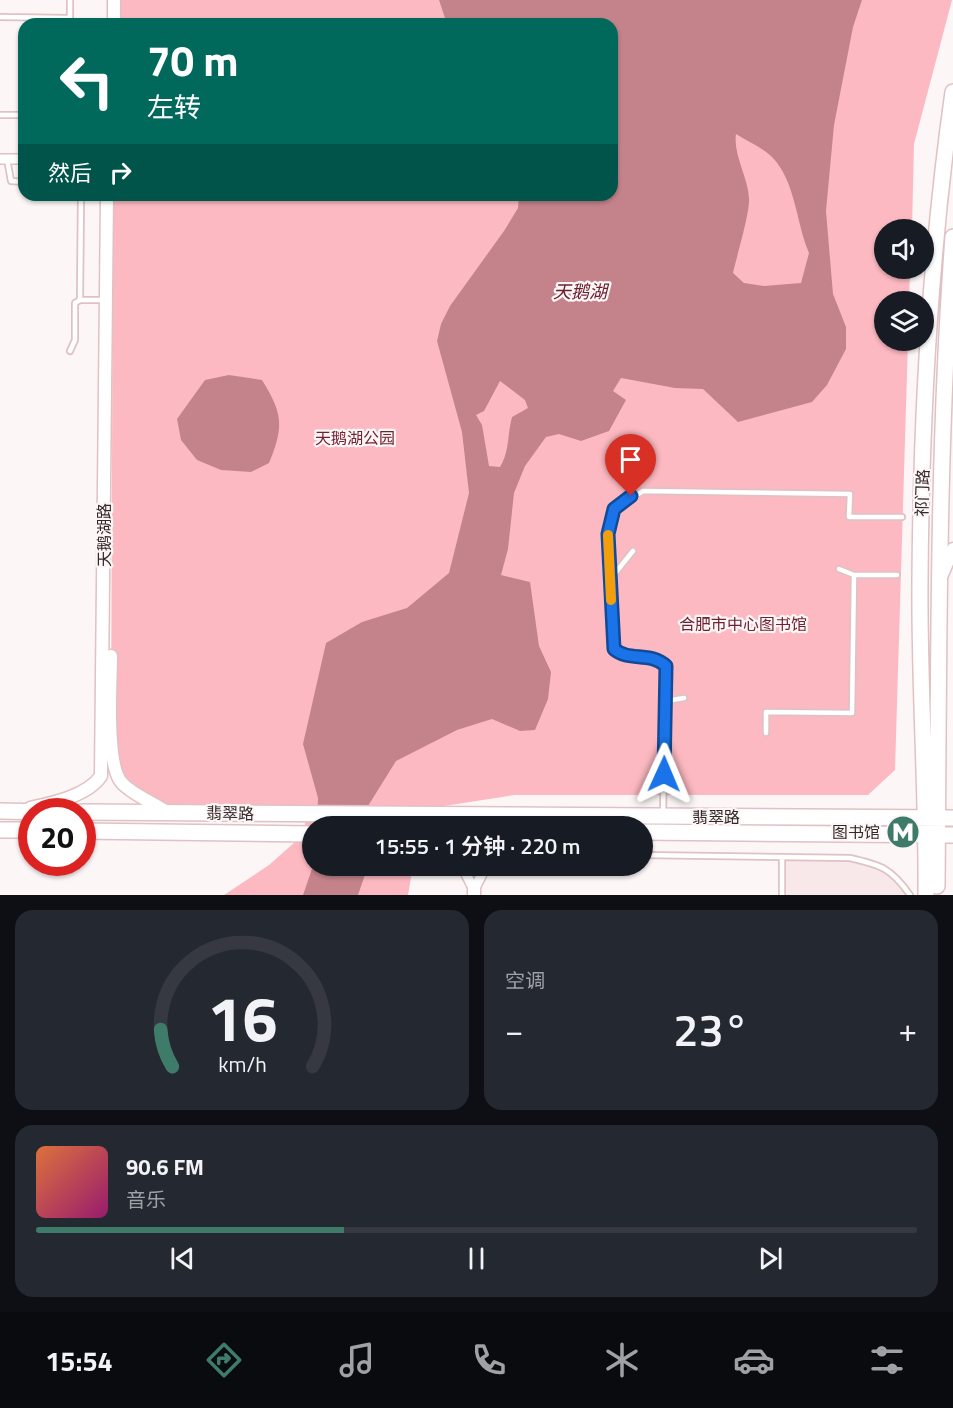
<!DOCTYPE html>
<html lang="zh">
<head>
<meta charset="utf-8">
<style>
  body { margin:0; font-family:"Titillium Web","Noto Sans SC",sans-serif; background:#242831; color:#f1f3f6; height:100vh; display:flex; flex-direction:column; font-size:22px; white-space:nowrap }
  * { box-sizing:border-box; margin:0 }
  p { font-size:20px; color:#9ea1a6 }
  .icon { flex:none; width:33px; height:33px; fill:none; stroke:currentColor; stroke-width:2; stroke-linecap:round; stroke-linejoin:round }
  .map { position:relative; height:895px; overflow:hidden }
  .panel { display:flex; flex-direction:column; gap:15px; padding:15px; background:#0d0f14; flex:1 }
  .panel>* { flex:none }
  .hud { position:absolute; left:18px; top:18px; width:600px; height:183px; border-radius:18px; box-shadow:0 2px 4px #0004; background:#00695c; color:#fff; overflow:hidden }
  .tools { position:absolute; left:874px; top:219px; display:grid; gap:12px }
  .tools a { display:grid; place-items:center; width:60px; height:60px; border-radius:50%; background:#171b24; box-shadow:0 2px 4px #0004; font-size:30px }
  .speed { position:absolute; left:18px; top:798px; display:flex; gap:12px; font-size:30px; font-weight:700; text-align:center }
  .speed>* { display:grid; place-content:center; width:78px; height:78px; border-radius:50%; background:#171b24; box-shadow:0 2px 4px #0004; line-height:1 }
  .speed .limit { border:9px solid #d22; background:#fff; color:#111 }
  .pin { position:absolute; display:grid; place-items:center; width:51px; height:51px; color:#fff; margin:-62px -26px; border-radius:50% 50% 50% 0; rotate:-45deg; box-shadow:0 0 6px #0007 }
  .pin .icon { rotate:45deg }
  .me { position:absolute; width:66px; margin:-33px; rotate:1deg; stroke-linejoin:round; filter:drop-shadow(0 0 4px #0008) }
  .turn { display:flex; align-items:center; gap:21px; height:126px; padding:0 30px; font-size:27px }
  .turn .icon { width:78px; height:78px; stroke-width:2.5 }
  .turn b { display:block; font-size:42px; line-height:51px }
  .then { display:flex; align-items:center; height:57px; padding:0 30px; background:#0003; gap:12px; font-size:22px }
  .big { font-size:45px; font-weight:600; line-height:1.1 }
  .panel .widget { flex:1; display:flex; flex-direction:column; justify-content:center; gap:9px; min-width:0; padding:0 21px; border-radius:18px; background:#242831 }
  .panel .dial { align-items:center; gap:0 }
  .dial svg { height:156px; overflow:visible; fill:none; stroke:#363941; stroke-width:7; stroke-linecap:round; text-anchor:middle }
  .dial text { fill:#f1f3f6; stroke:none }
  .song { display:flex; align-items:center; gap:18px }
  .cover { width:72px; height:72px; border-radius:9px; background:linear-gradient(135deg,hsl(20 70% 55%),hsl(320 70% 35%)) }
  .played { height:6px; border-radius:3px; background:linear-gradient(90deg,#3e7c69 35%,#363941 35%) }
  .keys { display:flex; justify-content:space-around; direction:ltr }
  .heat { display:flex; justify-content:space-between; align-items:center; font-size:33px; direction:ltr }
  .panel .tiles { flex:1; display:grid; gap:15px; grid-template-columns:1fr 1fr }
  .widget:last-child { grid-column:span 2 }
  .trip { position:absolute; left:302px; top:816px; width:351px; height:60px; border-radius:30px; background:#171b24; box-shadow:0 2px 4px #0004; font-weight:600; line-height:60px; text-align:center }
  .tab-bar { display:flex; height:96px; justify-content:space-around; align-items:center; background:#090b0e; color:#9ea1a6 }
  .tab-bar .icon { width:42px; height:42px }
  .tab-bar .on { color:#3e7c69 }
  .tab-bar b { font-size:27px; color:#f1f3f6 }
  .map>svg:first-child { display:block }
</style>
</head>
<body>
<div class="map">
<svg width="953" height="895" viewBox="0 0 953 895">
  <rect width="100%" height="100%" fill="#fcf6f6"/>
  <path fill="#f8e8e9" d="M782 857 850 858 881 865 910 895H782Z"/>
  <path fill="#fdb9c1" d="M114 0H952L914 144 912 229 885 230V268L910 269 909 301 885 302V340L908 341 895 770 868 795H514L386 815 387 826H312V866H413L408 895H224L269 865 304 834 306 814 168 813 122 784 111 737 113 195H612V24H114Z"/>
  <path fill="#c4838b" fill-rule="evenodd" d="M439 0H862L853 27 834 125 826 211 833 294 846 327V349L827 385 812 402 738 422 703 389 675 388 621 378 613 391 626 400 609 431 581 441 559 434 546 437 525 466 514 493 508 549 501 575 530 582 539 646 551 672 548 699 535 730 520 731 492 719 457 730 396 761 368 806 369 826H317L318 798 303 744 326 643 362 622 407 608 449 573 469 493 462 432 437 341 441 324 450 306 504 231 518 208 519 195H612V24H447ZM736 134C747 141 763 148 772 157 796 182 796 223 809 253L801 283 764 286 744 283 733 273C737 255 750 213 749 198 748 177 733 155 736 134ZM500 381 525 400 528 408 512 417C507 435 510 451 500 467L489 466 482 425 476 415 484 411Z
    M229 375 262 380C283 414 284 426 269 463L251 472 221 470 197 460 181 440 177 419 205 380Z
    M313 866H368L358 895H303Z"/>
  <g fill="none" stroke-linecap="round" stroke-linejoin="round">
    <g stroke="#e0c1c4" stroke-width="8">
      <path id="service" d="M0 17 70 18V0
        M0 115H24
        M7 159 11 181 24 182
        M80 300H104
        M70 351 75 340V303L80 300 81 195
        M633 551 612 577 611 611 614 649C629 662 651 651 666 666L663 814
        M839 569 854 575
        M612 577 608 534 614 509 643 491 850 494 849 517H902
        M666 701 684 698
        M766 733V712L852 713 854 575H897
        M642 855 850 858C881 865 891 868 910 895
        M782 895V857"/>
    </g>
    <g stroke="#e0c1c4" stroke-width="12">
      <path id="minor" d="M0 159H24
        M462 866 474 890 486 866"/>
    </g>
    <g stroke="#e0c1c4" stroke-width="15">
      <path id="tertiary" d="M114 24V0
        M941 577 953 549
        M111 656C111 682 105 766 122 783 133 795 154 803 168 813
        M30 808C53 803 87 796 101 776L107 195
        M474 895V890"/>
    </g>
    <g stroke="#e0c1c4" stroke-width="18">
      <path id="primary" d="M0 811 49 812
        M82 812 953 818
        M0 830H32
        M82 831 312 834
        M642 832 953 835
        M937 886C939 669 937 453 953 237
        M926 895C927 790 919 686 920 581 921 418 930 254 953 92"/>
    </g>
    <use href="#service" stroke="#fff" stroke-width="4.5"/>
    <use href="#minor" stroke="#fff" stroke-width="9"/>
    <use href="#tertiary" stroke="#fff" stroke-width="12"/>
    <use href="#primary" stroke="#fff" stroke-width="15"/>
  </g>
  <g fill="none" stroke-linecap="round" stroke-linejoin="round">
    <g stroke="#114b97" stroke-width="15">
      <path id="route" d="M631 496 614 509 608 534 614 649C629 662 650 651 666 666L664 774"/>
    </g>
    <use href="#route" stroke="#1a73e8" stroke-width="10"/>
    <path stroke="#f59e0b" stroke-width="10" d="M608 535 611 600"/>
  </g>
  <defs>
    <g id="metro-disc" transform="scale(1.725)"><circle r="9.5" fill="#3e7c69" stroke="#fcf6f6"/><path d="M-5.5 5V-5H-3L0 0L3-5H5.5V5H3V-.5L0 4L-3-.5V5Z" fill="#fff"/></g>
  </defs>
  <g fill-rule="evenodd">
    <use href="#metro-disc" x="903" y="832"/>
  </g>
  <g text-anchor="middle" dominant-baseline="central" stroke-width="4.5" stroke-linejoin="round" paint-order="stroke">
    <g font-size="16" fill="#712233" stroke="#fcf6f6">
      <text x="355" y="438">天鹅湖公园</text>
      <text x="743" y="624">合肥市中心图书馆</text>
    </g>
    <g font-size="16" fill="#332829" stroke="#fcf6f6">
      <text transform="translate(922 493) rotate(-88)">祁门路</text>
      <text transform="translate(104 535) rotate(-90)">天鹅湖路</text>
      <text transform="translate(230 813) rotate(1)">翡翠路</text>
      <text x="716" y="817">翡翠路</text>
    </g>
    <g font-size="16" fill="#332829" stroke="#fcf6f6" text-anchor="end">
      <text x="880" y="832">图书馆</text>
    </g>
    <g font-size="18" font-style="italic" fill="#6b1d2e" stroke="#fcf6f6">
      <text x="580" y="291">天鹅湖</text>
    </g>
  </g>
</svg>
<div class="tools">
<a><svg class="icon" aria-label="sound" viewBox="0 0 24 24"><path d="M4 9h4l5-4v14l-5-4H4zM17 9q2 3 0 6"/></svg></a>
<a><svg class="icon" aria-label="layers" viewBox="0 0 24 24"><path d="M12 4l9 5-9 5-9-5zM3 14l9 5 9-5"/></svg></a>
</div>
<div class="speed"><div class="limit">20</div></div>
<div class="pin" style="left:631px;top:496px;background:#d93025"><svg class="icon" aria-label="arrive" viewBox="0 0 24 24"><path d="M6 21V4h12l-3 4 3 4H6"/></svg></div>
<svg class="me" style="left:664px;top:774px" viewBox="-20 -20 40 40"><path d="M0-17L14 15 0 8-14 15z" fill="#1a73e8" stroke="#fff" stroke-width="4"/></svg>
<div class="trip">15:55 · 1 分钟 · 220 m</div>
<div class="hud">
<div class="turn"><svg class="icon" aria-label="left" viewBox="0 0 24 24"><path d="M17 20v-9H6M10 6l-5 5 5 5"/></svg><div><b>70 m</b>左转</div></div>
<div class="then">然后<svg class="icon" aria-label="right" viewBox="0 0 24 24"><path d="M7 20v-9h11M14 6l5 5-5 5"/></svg></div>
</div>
</div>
<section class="panel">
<div class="tiles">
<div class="widget dial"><svg viewBox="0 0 100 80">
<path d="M14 69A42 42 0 1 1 86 69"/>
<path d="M14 69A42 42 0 0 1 8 50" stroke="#3e7c69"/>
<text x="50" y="56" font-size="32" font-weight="700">16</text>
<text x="50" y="72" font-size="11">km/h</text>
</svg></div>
<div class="widget"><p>空调</p>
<div class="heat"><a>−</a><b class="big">23°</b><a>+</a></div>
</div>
<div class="widget">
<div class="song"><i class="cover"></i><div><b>90.6 FM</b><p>音乐</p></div></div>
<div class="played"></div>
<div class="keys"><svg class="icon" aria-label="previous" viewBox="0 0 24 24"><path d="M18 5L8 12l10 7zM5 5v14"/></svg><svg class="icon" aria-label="pause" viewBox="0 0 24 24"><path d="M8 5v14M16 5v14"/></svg><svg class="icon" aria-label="next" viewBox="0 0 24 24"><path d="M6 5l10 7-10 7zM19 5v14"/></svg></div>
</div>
</div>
</section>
<nav class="tab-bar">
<b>15:54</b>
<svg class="icon on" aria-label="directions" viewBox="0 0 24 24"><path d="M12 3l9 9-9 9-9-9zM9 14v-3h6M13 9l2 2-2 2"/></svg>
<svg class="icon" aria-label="music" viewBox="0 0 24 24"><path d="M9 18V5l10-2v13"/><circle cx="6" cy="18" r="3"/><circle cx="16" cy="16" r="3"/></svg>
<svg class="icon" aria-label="phone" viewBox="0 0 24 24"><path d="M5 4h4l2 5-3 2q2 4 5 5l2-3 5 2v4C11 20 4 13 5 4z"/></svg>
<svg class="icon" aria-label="climate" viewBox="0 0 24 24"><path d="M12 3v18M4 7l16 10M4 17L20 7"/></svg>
<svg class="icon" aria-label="car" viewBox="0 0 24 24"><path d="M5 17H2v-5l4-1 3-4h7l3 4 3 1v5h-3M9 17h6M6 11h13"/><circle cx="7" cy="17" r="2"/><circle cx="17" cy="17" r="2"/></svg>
<svg class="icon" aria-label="filters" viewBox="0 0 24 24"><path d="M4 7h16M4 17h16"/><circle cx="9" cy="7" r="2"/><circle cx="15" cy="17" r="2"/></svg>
</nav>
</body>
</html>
